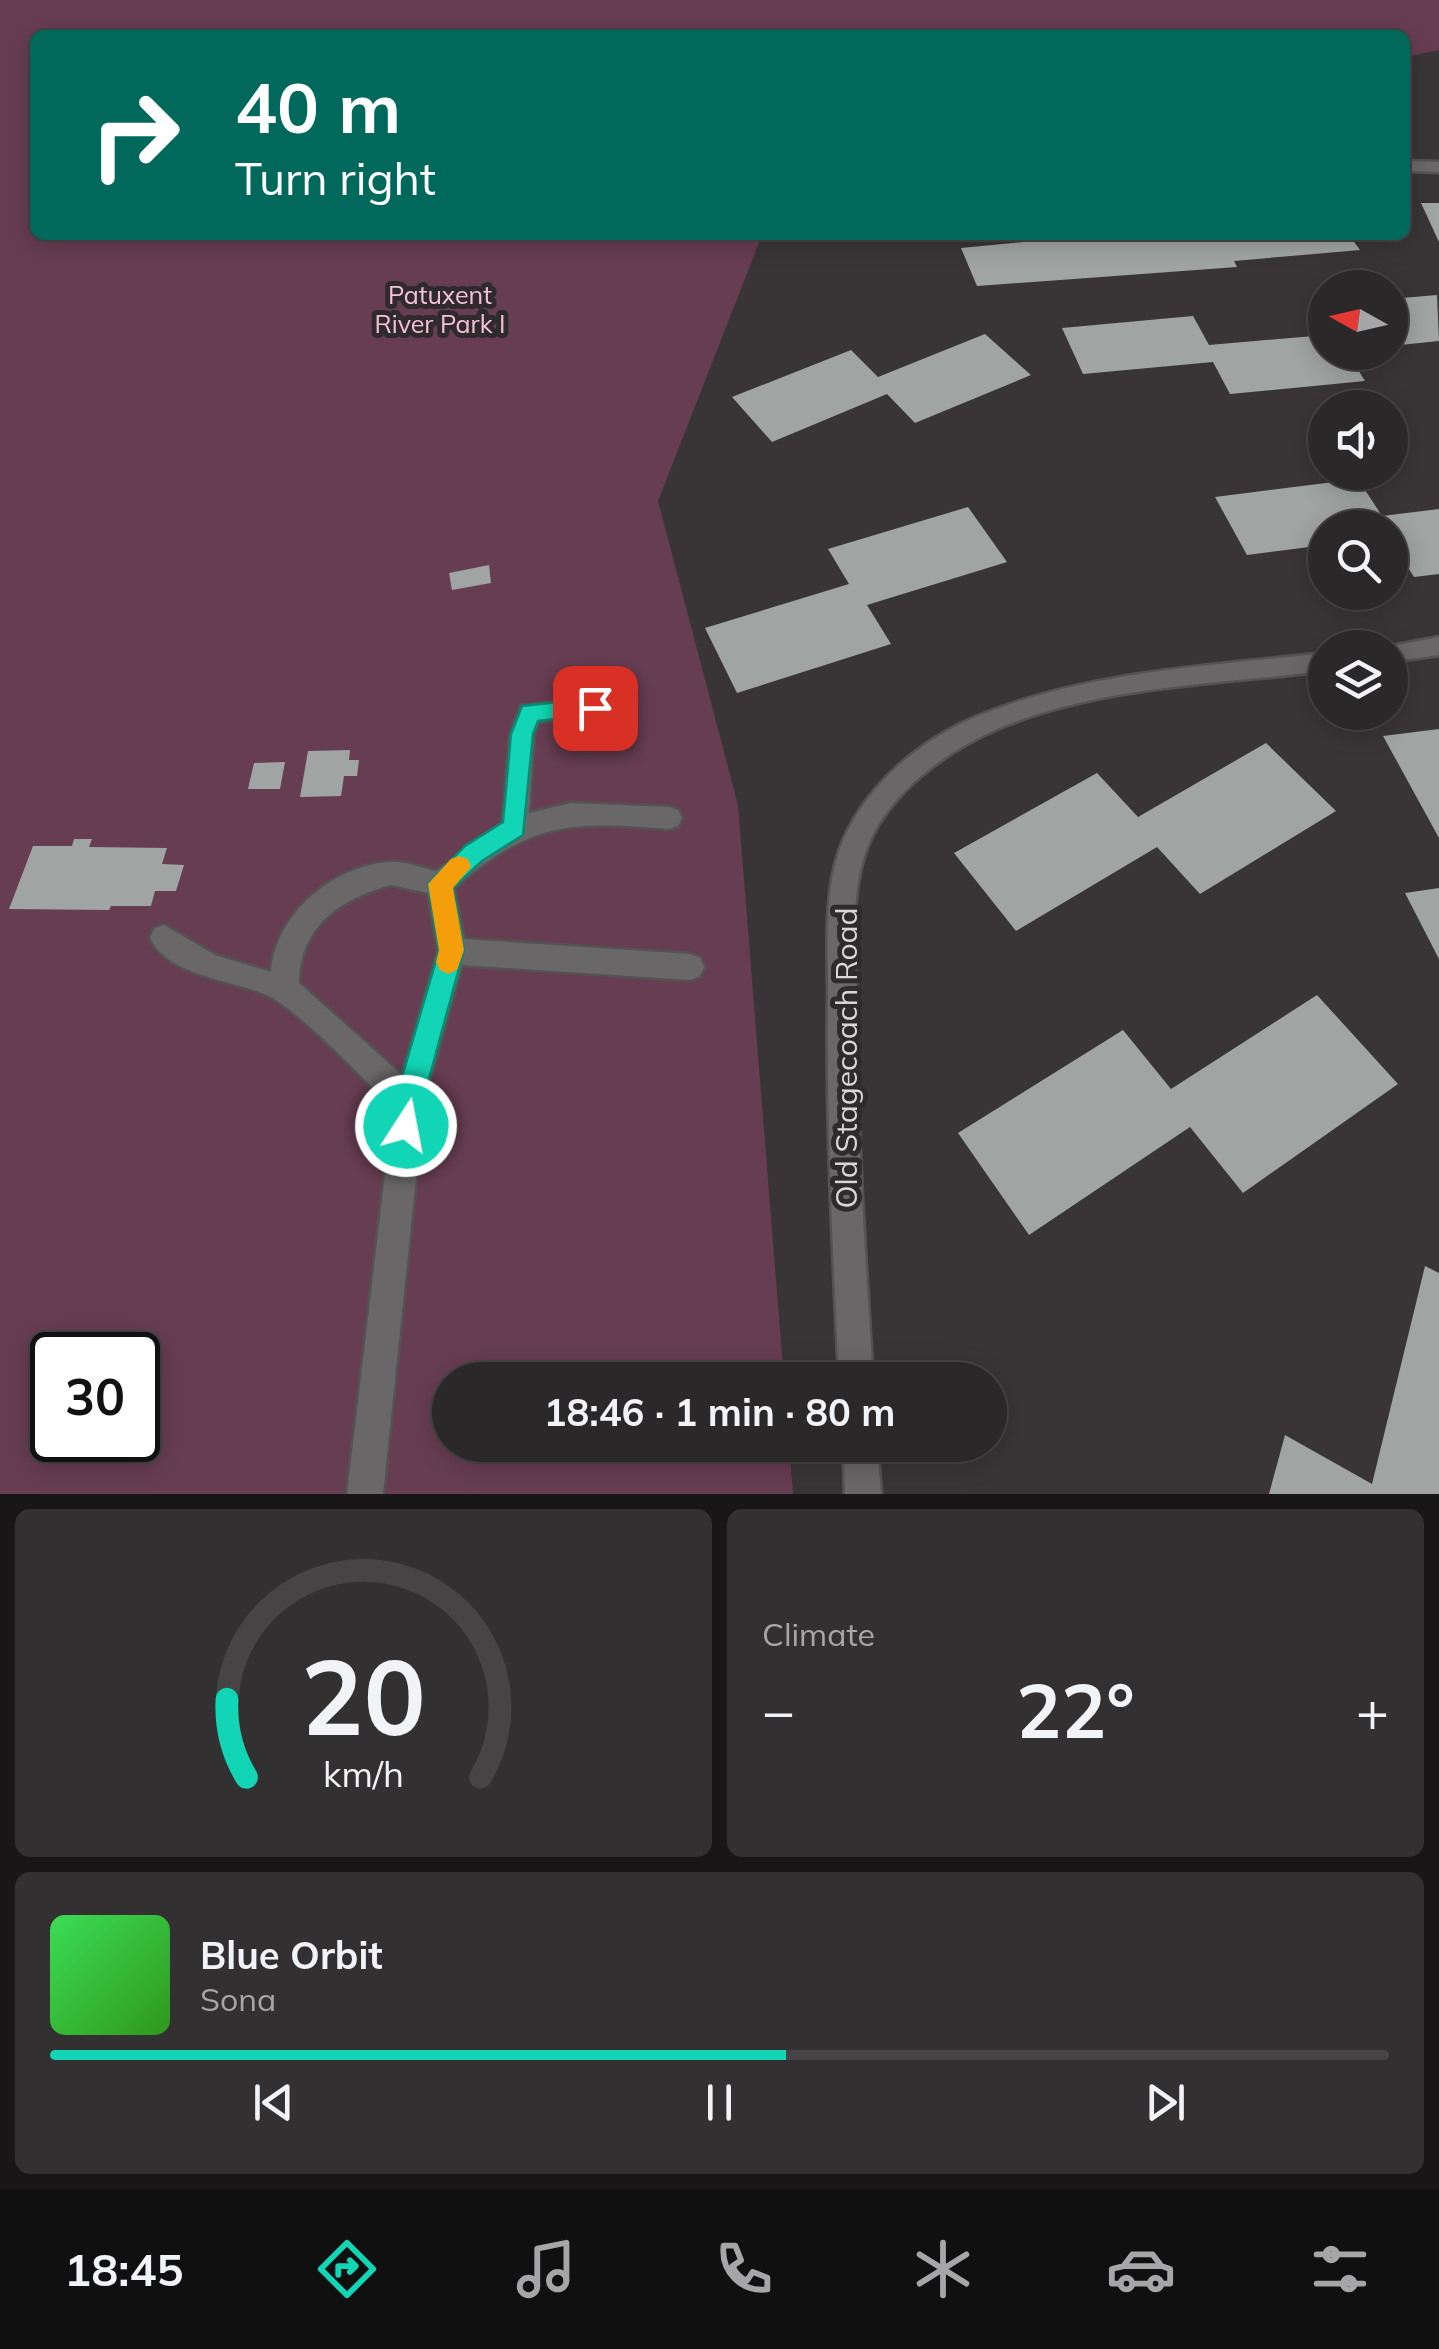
<!DOCTYPE html>
<html lang="en">
<head>
<meta charset="utf-8">
<style>
  body { margin:0; font-family:Mulish,sans-serif; background:#333031; color:#f1f3f6; height:100vh; display:flex; flex-direction:column; font-size:38px; white-space:nowrap }
  * { box-sizing:border-box; margin:0 }
  p { font-size:32px; color:#a6a6a8 }
  .icon { flex:none; width:55px; height:55px; fill:none; stroke:currentColor; stroke-width:2; stroke-linecap:round; stroke-linejoin:round }
  .map { position:relative; height:1494px; overflow:hidden }
  .panel { display:flex; flex-direction:column; gap:15px; padding:15px; background:#181617; flex:1 }
  .panel>* { flex:none }
  .guide { position:absolute; left:30px; top:30px; width:1380px; height:210px; border-radius:15px; box-shadow:0 5px 25px #0003,0 0 0 2px #474446; background:#00695c; color:#fff; overflow:hidden }
  .needle { width:65px; rotate:278deg }
  .tools { position:absolute; left:1308px; top:270px; display:grid; gap:20px }
  .tools a { display:grid; place-items:center; width:100px; height:100px; border-radius:50%; background:#2b2829; box-shadow:0 5px 25px #0003,0 0 0 2px #474446; font-size:50px }
  .speed { position:absolute; left:30px; top:1332px; display:flex; gap:20px; font-size:50px; font-weight:700; text-align:center }
  .speed>* { display:grid; place-content:center; width:130px; height:130px; border-radius:50%; background:#2b2829; box-shadow:0 5px 25px #0003,0 0 0 2px #474446; line-height:1 }
  .speed .limit { border:5px solid #111; border-radius:15px; background:#fff; color:#111 }
  .pin { position:absolute; display:grid; place-items:center; width:85px; height:85px; color:#fff; margin:-42px; border-radius:20px; box-shadow:0 5px 15px #0006 }
  .me { position:absolute; width:110px; margin:-55px; rotate:11deg; stroke-linejoin:round; filter:drop-shadow(0 0 8px #0008) }
  .turn { display:flex; align-items:center; gap:35px; height:210px; padding:0 40px; font-size:45px }
  .turn .icon { width:130px; height:130px; stroke-width:2.5 }
  .turn b { display:block; font-size:70px; line-height:85px }
  .big { font-size:75px; font-weight:700; line-height:1.1 }
  .panel .widget { flex:1; display:flex; flex-direction:column; justify-content:center; gap:15px; min-width:0; padding:0 35px; border-radius:15px; background:#333031 }
  .panel .dial { align-items:center; gap:0 }
  .dial svg { height:260px; overflow:visible; fill:none; stroke:#474446; stroke-width:7; stroke-linecap:round; text-anchor:middle }
  .dial text { fill:#f1f3f6; stroke:none }
  .song { display:flex; align-items:center; gap:30px }
  .cover { width:120px; height:120px; border-radius:15px; background:linear-gradient(135deg,hsl(130 70% 55%),hsl(110 70% 35%)) }
  .played { height:10px; border-radius:5px; background:linear-gradient(90deg,#11d5b4 55%,#474446 55%) }
  .keys { display:flex; justify-content:space-around; direction:ltr }
  .heat { display:flex; justify-content:space-between; align-items:center; font-size:55px; direction:ltr }
  .panel .tiles { flex:1; display:grid; gap:15px; grid-template-columns:1fr 1fr }
  .widget:last-child { grid-column:span 2 }
  .trip { position:absolute; left:432px; top:1362px; width:575px; height:100px; border-radius:50px; background:#2b2829; box-shadow:0 5px 25px #0003,0 0 0 2px #474446; font-weight:700; line-height:100px; text-align:center }
  .dock { display:flex; height:160px; justify-content:space-around; align-items:center; background:#111010; color:#a6a6a8 }
  .dock .icon { width:70px; height:70px }
  .dock .selected { color:#11d5b4 }
  .dock b { font-size:45px; color:#f1f3f6 }
  .map>svg:first-child { display:block }
</style>
</head>
<body>
<div class="map">
<svg width="1439" height="1494" viewBox="0 0 1439 1494">
  <rect width="100%" height="100%" fill="#393537"/>
  <path fill="#673d51" fill-rule="evenodd" d="M0 0H1439V50L1405 57V35H35V235H762L658 501 738 805 784 1380H450V1445H789L793 1494H0ZM52 1355H138V1440H52Z"/>
  <path fill="#a0a5a4" d="M1421 203H1439V242Z
    M1155 235H1349L1360 250 1234 261 1237 267 977 286 961 248 1088 236 1090 241Z
    M1437 295 1439 341 1390 346V299Z
    M1193 316 1209 345 1325 335V352H1347L1365 381 1230 394 1213 362 1083 374 1062 328Z
    M985 334 1031 375 915 423 887 394 772 442 732 397 851 350 878 377Z
    M1358 479 1382 516 1439 509V574L1414 577 1390 540V528H1325V545L1247 555 1215 497Z
    M968 507 1007 562 867 605 891 644 737 693 705 628 849 584 828 549Z
    M489 565 491 583 452 590 449 573Z
    M1439 729V838L1383 736Z
    M1266 743 1336 811 1200 894 1157 847 1016 931 954 853 1097 773 1138 817Z
    M350 750 349 760H359L357 776H344L341 796 300 797 308 751Z
    M285 762 280 789H248L254 763Z
    M74 839H92L89 847 167 848 162 864 184 865 176 891H155L151 906H111L109 910 9 909 33 846H72Z
    M1439 888V959L1405 893Z
    M1317 995 1398 1084 1243 1193 1190 1127 1029 1235 958 1133 1123 1030 1171 1089Z
    M1425 1266 1439 1273V1494H1269L1285 1435 1372 1484Z"/>
  <g fill="none" stroke-linecap="round" stroke-linejoin="round">
    <g stroke="#565254" stroke-width="5">
      <path id="minor" d="M1405 161 1439 162V172L1405 171Z
        M1439 637V655L1390 662V648H1381Z
        M1325 653V671C1218 684 1098 686 997 729 947 751 891 791 869 843 849 889 856 945 856 993 856 1122 865 1251 873 1380H839C833 1251 826 1123 828 994 828 947 824 896 839 851 862 787 921 738 983 714 1091 671 1211 666 1325 653Z
        M595 698 604 701 607 708 604 715 539 722 534 734 529 813 571 803 669 807 678 810 682 818 678 826 669 829C570 821 532 821 454 888L464 939 690 954 700 958 704 967 700 976 690 980 462 965 424 1101 383 1494H347L393 1107C356 1073 320 1031 279 1002 249 980 170 981 150 938L154 929 164 925 215 955 271 972C275 914 333 866 389 862 403 860 422 868 436 871L502 824 510 734 521 706ZM391 885 428 893 438 951 402 1075 299 983C300 926 340 899 391 885Z
        M843 1445H877L881 1494H845Z"/>
    </g>
    <use href="#minor" fill="#696768" fill-rule="evenodd"/>
  </g>
  <path fill="#11d5b4" stroke="#0b8a75" stroke-width="2.5" d="M595 698 606 708 603 714 538 721 533 734 523 835 482 861 453 888 464 950 423 1101 416 1136 406 1140 397 1136 393 1126 395 1101 439 950 428 884 465 846 503 822 511 734 522 706Z"/>
  <path fill="#f59e0b" d="M459 856 468 859 471 867 453 888 464 950 457 970 448 974 440 970 436 962 439 950 428 884 451 859Z"/>
  <g text-anchor="middle" dominant-baseline="central" stroke-width="10" stroke-linejoin="round" paint-order="stroke">
    <g font-size="25" fill="#f6c1d8" stroke="#2f2b2d">
      <text x="440" y="294">Patuxent<tspan x="440" dy="29">River Park I</tspan></text>
    </g>
    <g font-size="30" fill="#d8d6d7" stroke="#2f2b2d">
      <text transform="translate(846 1058) rotate(-90)">Old Stagecoach Road</text>
    </g>
  </g>
</svg>
<div class="tools">
<a><svg class="needle" viewBox="-14 -14 28 28"><path d="M0-13l5 13h-10z" fill="#e53935"/><path d="M0 13l5-13h-10z" fill="#a6a6a8"/></svg></a>
<a><svg class="icon" aria-label="sound" viewBox="0 0 24 24"><path d="M4 9h4l5-4v14l-5-4H4zM17 9q2 3 0 6"/></svg></a>
<a><svg class="icon" aria-label="search" viewBox="0 0 24 24"><circle cx="10" cy="10" r="6"/><path d="M15 15l6 6"/></svg></a>
<a><svg class="icon" aria-label="layers" viewBox="0 0 24 24"><path d="M12 4l9 5-9 5-9-5zM3 14l9 5 9-5"/></svg></a>
</div>
<div class="speed"><div class="limit">30</div></div>
<div class="pin" style="left:595px;top:708px;background:#d93025"><svg class="icon" aria-label="arrive" viewBox="0 0 24 24"><path d="M6 21V4h12l-3 4 3 4H6"/></svg></div>
<svg class="me" style="left:406px;top:1126px" viewBox="-20 -20 40 40"><circle r="17" fill="#11d5b4" stroke="#fff" stroke-width="3"/><path d="M0-11L8 9 0 5-8 9z" fill="#fff"/></svg>
<div class="trip">18:46 · 1 min · 80 m</div>
<div class="guide">
<div class="turn"><svg class="icon" aria-label="right" viewBox="0 0 24 24"><path d="M7 20v-9h11M14 6l5 5-5 5"/></svg><div><b>40 m</b>Turn right</div></div>
</div>
</div>
<section class="panel">
<div class="tiles">
<div class="widget dial"><svg viewBox="0 0 100 80">
<path d="M14 69A42 42 0 1 1 86 69"/>
<path d="M14 69A42 42 0 0 1 8 45" stroke="#11d5b4"/>
<text x="50" y="56" font-size="32" font-weight="700">20</text>
<text x="50" y="72" font-size="11">km/h</text>
</svg></div>
<div class="widget"><p>Climate</p>
<div class="heat"><a>−</a><b class="big">22°</b><a>+</a></div>
</div>
<div class="widget">
<div class="song"><i class="cover"></i><div><b>Blue Orbit</b><p>Sona</p></div></div>
<div class="played"></div>
<div class="keys"><svg class="icon" aria-label="previous" viewBox="0 0 24 24"><path d="M18 5L8 12l10 7zM5 5v14"/></svg><svg class="icon" aria-label="pause" viewBox="0 0 24 24"><path d="M8 5v14M16 5v14"/></svg><svg class="icon" aria-label="next" viewBox="0 0 24 24"><path d="M6 5l10 7-10 7zM19 5v14"/></svg></div>
</div>
</div>
</section>
<nav class="dock">
<b>18:45</b>
<svg class="icon selected" aria-label="directions" viewBox="0 0 24 24"><path d="M12 3l9 9-9 9-9-9zM9 14v-3h6M13 9l2 2-2 2"/></svg>
<svg class="icon" aria-label="music" viewBox="0 0 24 24"><path d="M9 18V5l10-2v13"/><circle cx="6" cy="18" r="3"/><circle cx="16" cy="16" r="3"/></svg>
<svg class="icon" aria-label="phone" viewBox="0 0 24 24"><path d="M5 4h4l2 5-3 2q2 4 5 5l2-3 5 2v4C11 20 4 13 5 4z"/></svg>
<svg class="icon" aria-label="climate" viewBox="0 0 24 24"><path d="M12 3v18M4 7l16 10M4 17L20 7"/></svg>
<svg class="icon" aria-label="car" viewBox="0 0 24 24"><path d="M5 17H2v-5l4-1 3-4h7l3 4 3 1v5h-3M9 17h6M6 11h13"/><circle cx="7" cy="17" r="2"/><circle cx="17" cy="17" r="2"/></svg>
<svg class="icon" aria-label="filters" viewBox="0 0 24 24"><path d="M4 7h16M4 17h16"/><circle cx="9" cy="7" r="2"/><circle cx="15" cy="17" r="2"/></svg>
</nav>
</body>
</html>
